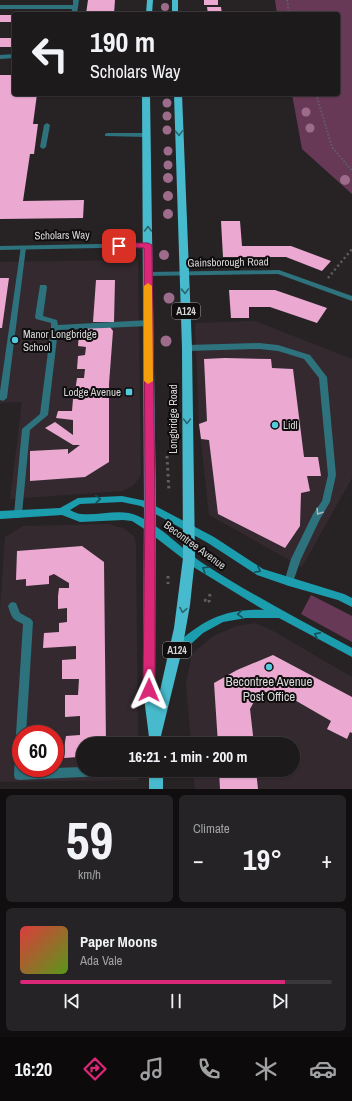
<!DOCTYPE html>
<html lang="en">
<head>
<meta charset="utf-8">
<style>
  body { margin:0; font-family:"Archivo Narrow",sans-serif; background:#252325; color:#f1f3f6; height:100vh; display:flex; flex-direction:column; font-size:15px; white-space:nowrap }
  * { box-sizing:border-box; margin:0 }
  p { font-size:13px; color:#a0a1a3 }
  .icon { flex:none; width:22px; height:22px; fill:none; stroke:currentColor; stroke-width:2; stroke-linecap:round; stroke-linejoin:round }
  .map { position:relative; height:789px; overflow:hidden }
  .sheet { display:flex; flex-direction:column; gap:6px; padding:6px; background:#100e0f; flex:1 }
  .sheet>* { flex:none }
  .banner { position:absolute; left:12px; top:12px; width:328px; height:84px; border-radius:4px; box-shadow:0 1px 3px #0004,0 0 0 1px #3b383b; background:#1d1a1c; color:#f1f3f6; overflow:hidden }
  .speed { position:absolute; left:12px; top:725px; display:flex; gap:8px; font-size:20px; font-weight:700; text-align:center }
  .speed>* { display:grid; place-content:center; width:52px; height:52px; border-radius:50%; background:#1d1a1c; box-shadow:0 1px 3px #0004,0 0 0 1px #3b383b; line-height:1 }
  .speed .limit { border:6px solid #d22; background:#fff; color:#111 }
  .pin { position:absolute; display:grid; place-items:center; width:34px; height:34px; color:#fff; margin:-17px; border-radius:8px; box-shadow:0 2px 6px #0006 }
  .me { position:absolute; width:44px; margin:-22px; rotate:1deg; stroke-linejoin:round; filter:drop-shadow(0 0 3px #0008) }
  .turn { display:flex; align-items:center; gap:14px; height:84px; padding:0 12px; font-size:18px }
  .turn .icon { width:52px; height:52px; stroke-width:2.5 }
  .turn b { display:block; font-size:28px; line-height:34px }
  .big { font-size:30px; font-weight:800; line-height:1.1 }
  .sheet .tile { flex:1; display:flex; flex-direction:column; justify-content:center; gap:6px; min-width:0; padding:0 14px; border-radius:6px; background:#252325 }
  .sheet .dial { align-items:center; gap:0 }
  .dial b { font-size:52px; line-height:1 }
  .song { display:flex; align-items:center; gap:12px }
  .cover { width:48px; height:48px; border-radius:6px; background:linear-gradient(135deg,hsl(0 70% 55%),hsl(90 70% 35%)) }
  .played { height:4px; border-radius:2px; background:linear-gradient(90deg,#db2777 85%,#3b383b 85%) }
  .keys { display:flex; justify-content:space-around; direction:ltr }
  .heat { display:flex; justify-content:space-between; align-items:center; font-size:22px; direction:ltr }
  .sheet .tiles { flex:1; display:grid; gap:6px; grid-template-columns:1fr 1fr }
  .tile:last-child { grid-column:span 2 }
  .trip { position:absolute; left:76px; top:737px; width:224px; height:40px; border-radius:20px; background:#1d1a1c; box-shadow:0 1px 3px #0004,0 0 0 1px #3b383b; font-weight:800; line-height:40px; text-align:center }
  .dock { display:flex; height:64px; justify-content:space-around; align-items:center; background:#0c0a0b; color:#a0a1a3 }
  .dock .icon { width:28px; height:28px }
  .dock .on { color:#db2777 }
  .dock b { font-size:18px; color:#f1f3f6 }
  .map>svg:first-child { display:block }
</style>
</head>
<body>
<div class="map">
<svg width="352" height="789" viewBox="0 0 352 789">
  <rect width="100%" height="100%" fill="#272325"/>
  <path fill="#33292f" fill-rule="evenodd" d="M138 260 141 475 134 485 123 491 10 499 22 402 0 403V262Z
    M255 321 352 359V478L302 567 209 515 199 424 195 323Z
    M108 524 123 528 134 536 136 545 138 744H83V770H138V780L0 782V608L5 537 23 526ZM21 734H55V768H21Z
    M255 623 273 631 352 677V789H195L193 770H293V744H191L186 683 192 654 213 636 237 626Z"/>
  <path fill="#683957" d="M275 0H352V194L302 149 292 94H338V14H277Z
    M311 595 352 616V642L301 614Z"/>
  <path fill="#eba9d2" d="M88 0H115L114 14H86Z
    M204 0H218V5H204Z
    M207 7H221L222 14H208Z
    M0 15H14V22H0Z
    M0 38H14V47H0Z
    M0 75H14V94H37L33 124H38L34 154H30L23 201 84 200 83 218 0 219Z
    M221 221H240L242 246H291L331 261 322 271 286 257H223Z
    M0 278H9L2 328H0Z
    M96 280H115L114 322H93Z
    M229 290H275L327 308 317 323 270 307H249V318H231Z
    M110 327 113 331 109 384V462L85 477 30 481V451L68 449V454L80 445H73L45 428 55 422 73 435V420L56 418 58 411H72L73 399H83V393L75 392 77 378H84L85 369H77L78 356 85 355 86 347 78 346 79 334H87V328Z
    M225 358 271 359 272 368 293 369 304 457H318L321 476H307L310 491 301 493 300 526 285 548 218 514 209 440 201 439 199 424 207 421 204 359Z
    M82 546 104 562 106 744H83V767L78 768V757L64 758 65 742 66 736 80 735V716L65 717V695H78L79 679H62V660L76 659V646L43 648 44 633 59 632V623L67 622V608L58 609V596L59 588H69V583L54 574 49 576V584L26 586V579L16 580 17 551Z
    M273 655 352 697V733L350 732 347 739 327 729 331 721 286 695 265 692 256 698 250 709 254 744H218L214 683 237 670Z
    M219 770H256L258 789H220Z"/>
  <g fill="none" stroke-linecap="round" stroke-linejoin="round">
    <path stroke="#615e60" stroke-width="2" stroke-dasharray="1.5 2" stroke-linecap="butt" d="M287 0 289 14
      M316 94 332 147 352 171"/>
    <path stroke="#615e60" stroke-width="2.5" stroke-dasharray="2 3" stroke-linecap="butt" d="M328 278 352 249"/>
    <path stroke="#615e60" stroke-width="3" stroke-dasharray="2.5 3.5" stroke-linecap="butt" d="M167 456 169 492
      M168 576V584
      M210 594 209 601 211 604
      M204 600 209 601"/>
    <path fill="#2d727c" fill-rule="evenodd" d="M14 54V58L0 59V55Z
      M47 123 50 125 46 147 43 149 40 147 44 125Z
      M107 133H146L149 135 146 137 105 136V134Z
      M21 246H25L26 248 7 398 3 401 0 400V391Z
      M40 285H46L47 287 43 316 57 320 58 325 149 320 153 323 149 326 58 330 48 415 30 430 22 514 21 517 18 518 15 517 14 514 22 429 40 414 51 328V323L36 319 35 317Z
      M259 343 278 345 310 355 327 377 336 475 330 502 320 519 301 559 292 585 289 586 286 585 284 582 291 559 313 514 322 501 328 475 319 378 304 359 278 351 259 349 187 351 183 348 187 345Z
      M13 602 16 603 20 613 31 619 33 622 26 734H21V768H25V769L83 767V770H131L130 774 126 775 19 780 15 779 14 775 16 741 17 737 16 734 23 624C12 619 12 618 8 606L10 603Z"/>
    <path fill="#2d727c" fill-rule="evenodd" d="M73 0H79L77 14H71L72 9H0V5H73Z
      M148 243 151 245 150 247 0 250V246Z
      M279 270 352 296V301L278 274 148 276 144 274 148 272Z"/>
    <path fill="#1c9dae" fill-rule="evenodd" d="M122 496 146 501 214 537 263 569 344 594 352 598V607L338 600 289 586 257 575 208 543 141 506 122 502 80 504 70 510C74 512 78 514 81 514 100 516 121 508 138 516 163 527 182 550 204 564 252 595 302 621 352 648V657L279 618H246L223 622 203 633 181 653 177 654 173 653 172 650 173 647C201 621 225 608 264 610L195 568 146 530 132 521 123 520 80 522 62 515 0 519V511L60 508 78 498Z"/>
    <path fill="#47bbcd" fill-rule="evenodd" d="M147 0H153L152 14H146Z
      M172 0H178V14H172Z
      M142 94H150L156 506 155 690 157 704 174 628 183 558 182 348 174 94H182L192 348 195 558 190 605 182 650 159 744H149L147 741 149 737 143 690 144 506Z
      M149 770H163V789H149Z"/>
  </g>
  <g fill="#9e6c8b">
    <circle cx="165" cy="7" r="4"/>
    <circle cx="167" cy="103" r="4.5"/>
    <circle cx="306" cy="112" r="4.5"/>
    <circle cx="167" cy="116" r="4.5"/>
    <circle cx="310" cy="128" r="4.5"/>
    <circle cx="167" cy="130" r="4.5"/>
    <circle cx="168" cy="151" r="4.5"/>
    <circle cx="168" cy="165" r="4.5"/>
    <circle cx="168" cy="178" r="5"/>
    <circle cx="345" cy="180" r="5"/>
    <circle cx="168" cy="196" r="5"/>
    <circle cx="168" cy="214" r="5"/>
    <circle cx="164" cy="255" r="5"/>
    <circle cx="169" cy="298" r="5.5"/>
    <circle cx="166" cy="341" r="5.5"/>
  </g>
  <defs><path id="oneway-chevron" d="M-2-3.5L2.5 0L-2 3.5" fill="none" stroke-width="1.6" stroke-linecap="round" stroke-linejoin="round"/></defs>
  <g stroke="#2b646e">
    <use href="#oneway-chevron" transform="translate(179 133) rotate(88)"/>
    <use href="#oneway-chevron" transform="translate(148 229) rotate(-90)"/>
    <use href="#oneway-chevron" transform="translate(185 291) rotate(88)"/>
    <use href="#oneway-chevron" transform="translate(187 421) rotate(90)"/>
    <use href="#oneway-chevron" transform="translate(183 610) rotate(99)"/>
  </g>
  <g stroke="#154e56">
    <use href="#oneway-chevron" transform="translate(98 499) rotate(-4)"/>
    <use href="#oneway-chevron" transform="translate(205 569) rotate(-148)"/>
    <use href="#oneway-chevron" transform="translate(258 570) rotate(27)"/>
    <use href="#oneway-chevron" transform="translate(240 614) rotate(175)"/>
    <use href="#oneway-chevron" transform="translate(317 635) rotate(-153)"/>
  </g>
  <use stroke="#a5b9bc" href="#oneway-chevron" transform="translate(319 512) rotate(123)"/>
  <path fill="#db2777" stroke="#8e194d" d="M119 243H148L152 245 155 506V690L153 693 149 695 145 693 143 690 145 506 144 248 116 247 115 246Z"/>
  <path fill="#f59e0b" d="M148 283 152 286 153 381 148 384 144 381V286Z"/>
  <g fill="#54cadc" stroke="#0f0d0e" stroke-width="1.5">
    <circle cx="15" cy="340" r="4"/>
    <rect x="125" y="388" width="8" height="8" rx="2"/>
    <circle cx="275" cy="425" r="4"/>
    <circle cx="269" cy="667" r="4"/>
  </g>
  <g text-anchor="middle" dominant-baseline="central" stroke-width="4" stroke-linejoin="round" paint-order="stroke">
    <g fill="#0f0d0e" stroke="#9c9a9b" stroke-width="1">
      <rect x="172" y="303" width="28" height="16" rx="3"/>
      <rect x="163" y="642" width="28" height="16" rx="3"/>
    </g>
    <g font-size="10" font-weight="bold" fill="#d9d7d8">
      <text x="186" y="311">A124</text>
      <text x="177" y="650">A124</text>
    </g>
    <g font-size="11" fill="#d9d7d8" stroke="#0f0d0e">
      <text transform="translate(62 235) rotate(-1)">Scholars Way</text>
      <text transform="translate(228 262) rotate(-1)">Gainsborough Road</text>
      <text transform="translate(173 419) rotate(-90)">Longbridge Road</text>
      <text transform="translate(195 545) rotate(36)">Becontree Avenue</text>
    </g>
    <g font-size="11" fill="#d9d7d8" stroke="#0f0d0e" text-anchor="start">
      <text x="23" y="334">Manor Longbridge<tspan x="23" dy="13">School</tspan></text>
      <text x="121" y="392" text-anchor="end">Lodge Avenue</text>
      <text x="283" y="425">Lidl</text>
    </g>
    <g font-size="13" fill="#d9d7d8" stroke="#0f0d0e">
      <text x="269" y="681">Becontree Avenue<tspan x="269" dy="15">Post Office</tspan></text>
    </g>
  </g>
</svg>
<div class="speed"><div class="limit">60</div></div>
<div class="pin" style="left:119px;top:246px;background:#d93025"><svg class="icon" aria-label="arrive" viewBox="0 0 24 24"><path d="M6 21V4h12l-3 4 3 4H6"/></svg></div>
<svg class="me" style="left:149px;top:690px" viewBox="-20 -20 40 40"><path d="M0-17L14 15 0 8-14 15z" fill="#db2777" stroke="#fff" stroke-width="4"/></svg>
<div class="trip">16:21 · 1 min · 200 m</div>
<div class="banner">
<div class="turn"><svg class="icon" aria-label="left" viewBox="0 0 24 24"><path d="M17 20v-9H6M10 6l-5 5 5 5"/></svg><div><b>190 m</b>Scholars Way</div></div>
</div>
</div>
<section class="sheet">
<div class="tiles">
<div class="tile dial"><b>59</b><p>km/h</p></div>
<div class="tile"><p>Climate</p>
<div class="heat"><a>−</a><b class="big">19°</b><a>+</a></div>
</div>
<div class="tile">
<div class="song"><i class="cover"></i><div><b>Paper Moons</b><p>Ada Vale</p></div></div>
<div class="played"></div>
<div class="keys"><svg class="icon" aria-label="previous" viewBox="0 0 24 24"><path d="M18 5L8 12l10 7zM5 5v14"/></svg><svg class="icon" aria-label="pause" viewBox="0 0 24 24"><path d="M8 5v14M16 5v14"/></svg><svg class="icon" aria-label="next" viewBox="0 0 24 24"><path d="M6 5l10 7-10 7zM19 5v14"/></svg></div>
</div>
</div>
</section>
<nav class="dock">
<b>16:20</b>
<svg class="icon on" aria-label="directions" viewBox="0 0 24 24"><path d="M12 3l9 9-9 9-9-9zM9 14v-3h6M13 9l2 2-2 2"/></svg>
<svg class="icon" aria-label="music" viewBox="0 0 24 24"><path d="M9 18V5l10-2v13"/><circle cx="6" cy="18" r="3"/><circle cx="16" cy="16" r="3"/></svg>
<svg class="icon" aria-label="phone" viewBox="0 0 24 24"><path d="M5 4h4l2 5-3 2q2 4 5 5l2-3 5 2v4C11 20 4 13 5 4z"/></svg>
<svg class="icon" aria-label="climate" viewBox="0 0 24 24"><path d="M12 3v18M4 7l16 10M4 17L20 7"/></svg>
<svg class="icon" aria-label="car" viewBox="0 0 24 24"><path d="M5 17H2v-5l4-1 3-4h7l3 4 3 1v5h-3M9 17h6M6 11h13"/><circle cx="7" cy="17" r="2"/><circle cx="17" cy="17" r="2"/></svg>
</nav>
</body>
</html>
